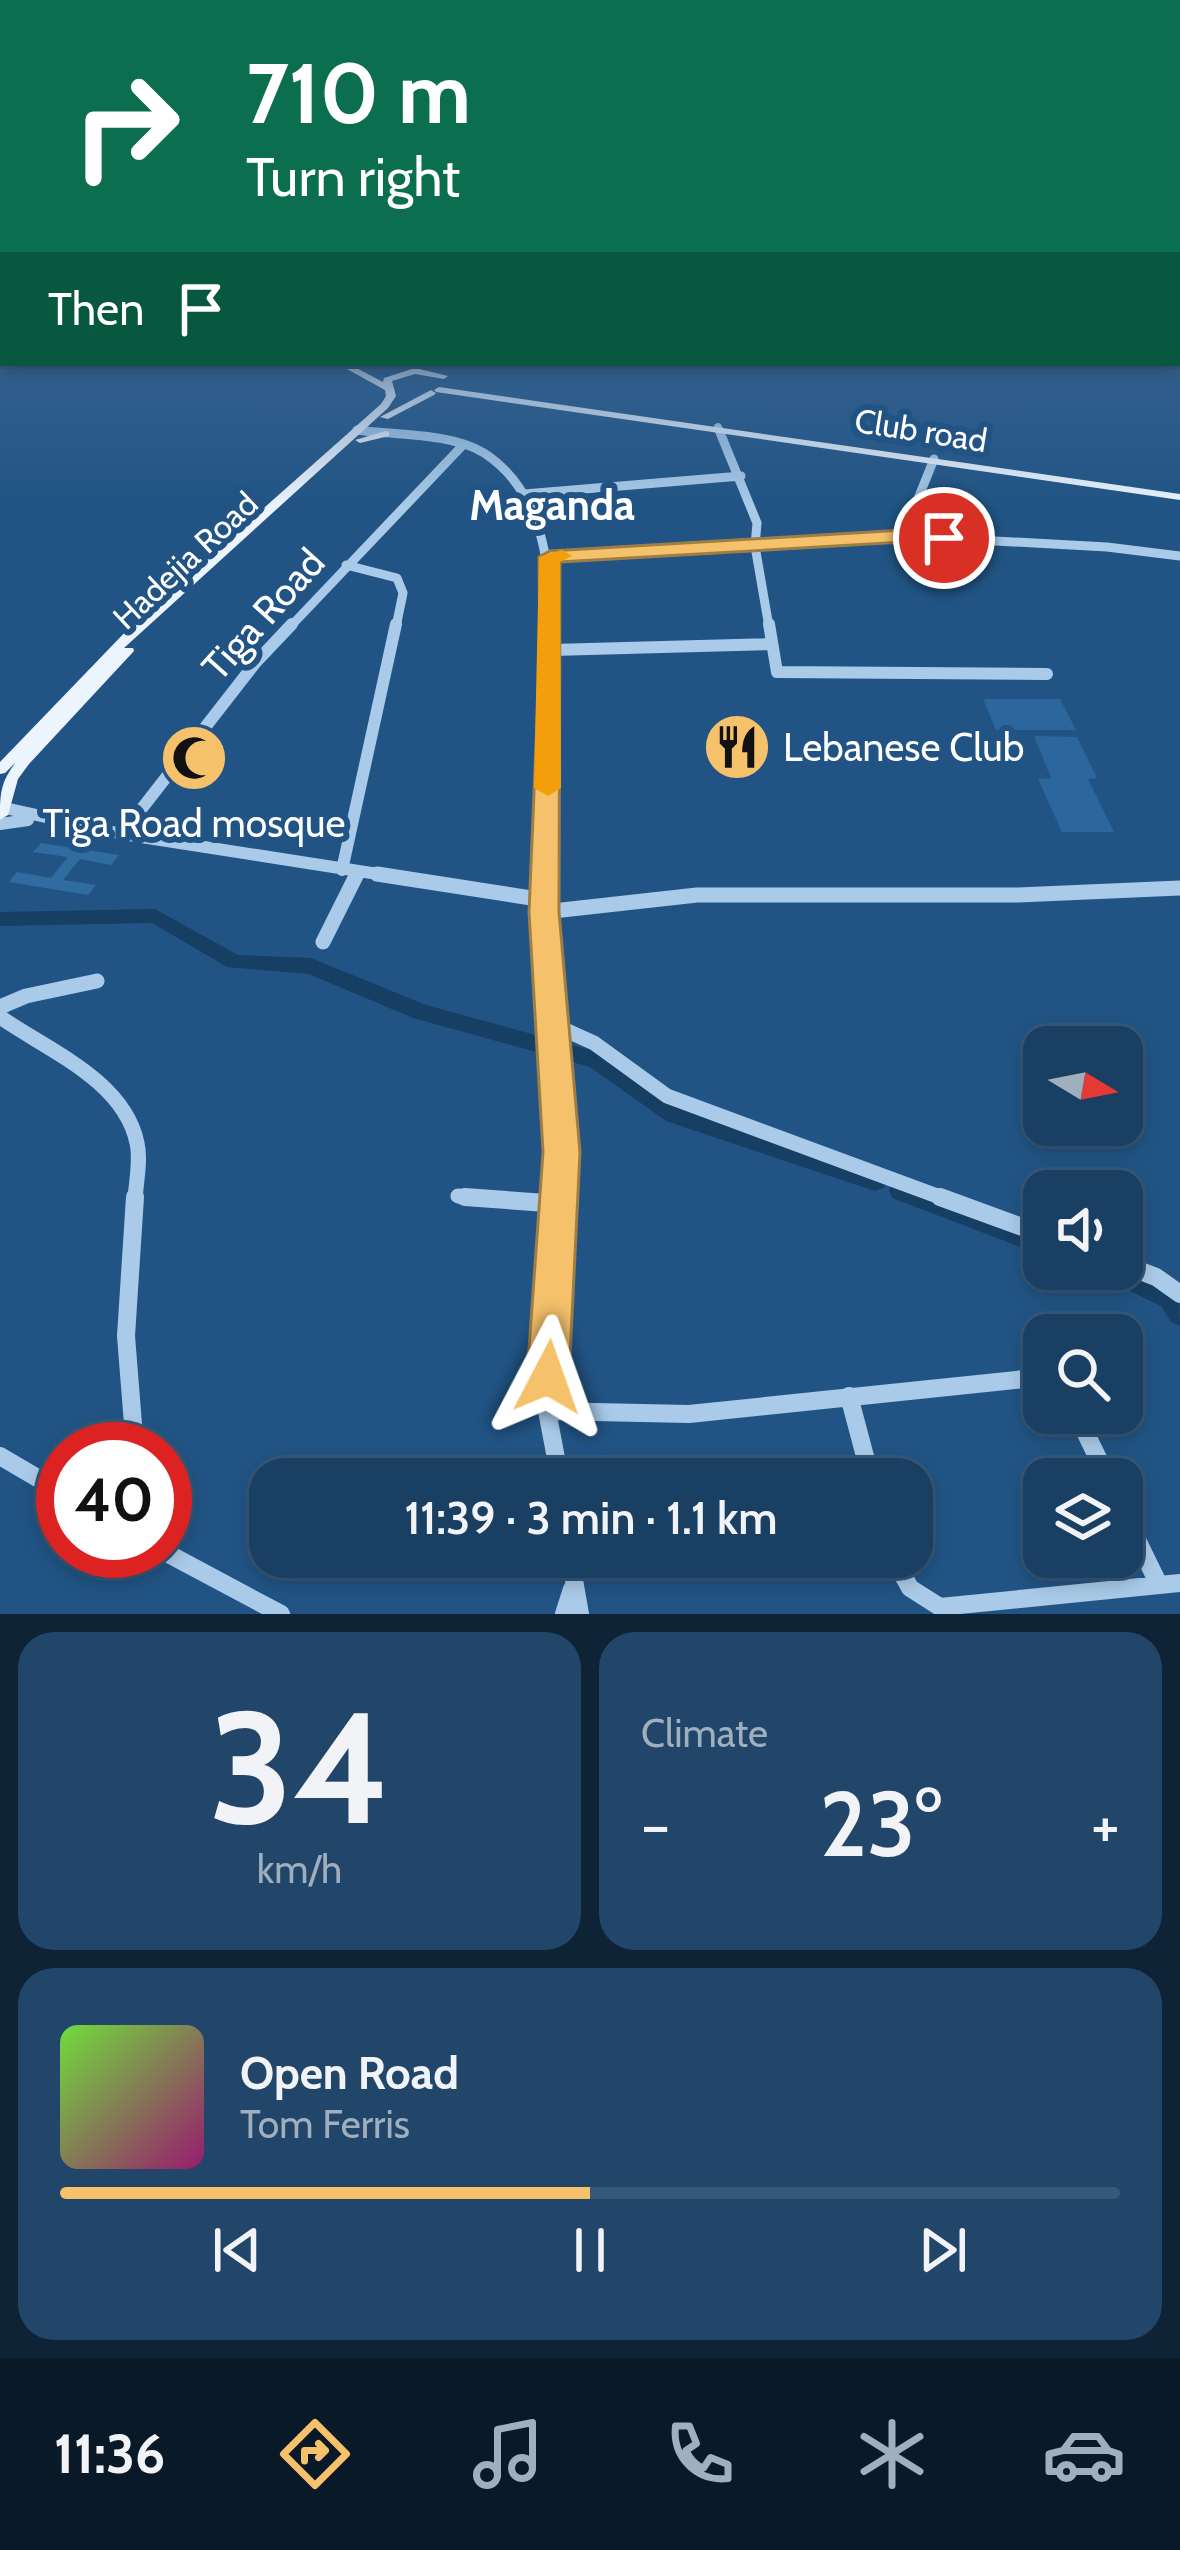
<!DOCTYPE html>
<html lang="en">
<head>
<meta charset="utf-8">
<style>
  body { margin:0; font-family:Cabin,sans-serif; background:#224669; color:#f1f3f6; height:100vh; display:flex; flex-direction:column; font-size:45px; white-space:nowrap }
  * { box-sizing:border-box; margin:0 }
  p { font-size:39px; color:#9fafbe }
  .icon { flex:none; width:66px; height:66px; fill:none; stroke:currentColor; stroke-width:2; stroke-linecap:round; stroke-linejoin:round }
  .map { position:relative; height:1614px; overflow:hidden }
  .drawer { display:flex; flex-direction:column; gap:18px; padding:18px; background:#0e2336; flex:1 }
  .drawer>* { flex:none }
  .top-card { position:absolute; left:0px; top:0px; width:1182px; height:366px; box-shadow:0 6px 18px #0003,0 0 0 3px #375878; background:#0b6e4f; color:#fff; overflow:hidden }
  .needle { width:78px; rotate:100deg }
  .controls { position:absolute; left:1023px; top:1026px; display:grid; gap:24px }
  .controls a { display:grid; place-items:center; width:120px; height:120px; border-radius:24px; background:#193f63; box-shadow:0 6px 18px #0003,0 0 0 3px #375878; font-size:60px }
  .speed { position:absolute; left:36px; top:1422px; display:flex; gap:24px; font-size:60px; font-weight:700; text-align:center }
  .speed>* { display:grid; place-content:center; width:156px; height:156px; border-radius:50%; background:#193f63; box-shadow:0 6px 18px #0003,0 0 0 3px #375878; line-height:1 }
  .speed .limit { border:18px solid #d22; background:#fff; color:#111 }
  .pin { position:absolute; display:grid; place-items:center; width:102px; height:102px; color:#fff; margin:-51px; border:6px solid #fff; border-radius:50%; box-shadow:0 3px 12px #0007 }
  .me { position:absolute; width:132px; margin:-66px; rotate:4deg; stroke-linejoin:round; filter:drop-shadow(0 0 9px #0008) }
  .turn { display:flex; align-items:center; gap:42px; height:252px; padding:0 48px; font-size:54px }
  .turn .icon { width:156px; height:156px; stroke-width:2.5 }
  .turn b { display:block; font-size:84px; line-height:102px }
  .then { display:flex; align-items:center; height:114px; padding:0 48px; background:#0003; gap:24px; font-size:45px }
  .big { font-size:90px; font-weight:600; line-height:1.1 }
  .drawer .card { flex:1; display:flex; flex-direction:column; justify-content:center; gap:18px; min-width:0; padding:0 42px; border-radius:36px; background:#224669 }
  .drawer .dial { align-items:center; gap:0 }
  .dial b { font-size:156px; line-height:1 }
  .song { display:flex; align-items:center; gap:36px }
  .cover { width:144px; height:144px; border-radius:18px; background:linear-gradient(135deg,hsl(100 70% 55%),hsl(320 70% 35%)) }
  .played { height:12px; border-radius:6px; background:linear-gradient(90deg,#f5c26b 50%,#375878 50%) }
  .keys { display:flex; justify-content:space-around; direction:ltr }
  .heat { display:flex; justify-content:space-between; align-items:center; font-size:66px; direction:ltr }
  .drawer .tiles { flex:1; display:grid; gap:18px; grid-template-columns:1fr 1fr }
  .card:last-child { grid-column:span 2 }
  .trip { position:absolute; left:249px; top:1458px; width:684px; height:120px; border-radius:36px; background:#193f63; box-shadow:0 6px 18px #0003,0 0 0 3px #375878; font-weight:600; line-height:120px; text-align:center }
  .tab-bar { display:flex; height:192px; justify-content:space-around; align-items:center; background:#0a1928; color:#9fafbe }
  .tab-bar .icon { width:84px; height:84px }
  .tab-bar .active { color:#f5c26b }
  .tab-bar b { font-size:54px; color:#f1f3f6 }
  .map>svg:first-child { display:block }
</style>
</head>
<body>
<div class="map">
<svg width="1180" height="1614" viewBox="0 0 1180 1614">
  <rect width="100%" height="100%" fill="#215484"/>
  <path fill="#2b679c" d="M983 699H1060L1076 730H996Z
    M1034 736 1077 737 1097 778 1088 779 1114 832H1062L1038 779 1051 778Z"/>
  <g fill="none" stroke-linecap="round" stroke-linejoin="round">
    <path fill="#173e63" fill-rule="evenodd" d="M155 909 238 955 311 958 426 1005 605 1054 682 1107 875 1169 884 1172 887 1180 884 1188 875 1191 666 1121 590 1067 413 1018 309 974 227 967 152 923 0 926V912Z
      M901 1179 1044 1232V1256L892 1198 889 1190 892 1182Z
      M1122 1261 1179 1288 1180 1326 1171 1322 1161 1306 1103 1278 1099 1269H1122Z"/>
  </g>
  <path fill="#316ca1" d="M41 843 119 855 111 865 80 859 63 880 96 885 88 895 9 882 17 872 51 878 68 857 33 852Z"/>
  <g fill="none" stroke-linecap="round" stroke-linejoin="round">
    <path stroke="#a9cbe9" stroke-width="8" d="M718 427 720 433
      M357 430 378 433"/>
    <path stroke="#a9cbe9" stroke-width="9" d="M357 430C394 435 452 433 484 453 543 491 550 565 552 627
      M719 430 757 523 755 546 769 627
      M524 494 741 476
      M903 536 934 459
      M550 557 903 536 1107 547 1180 556
      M346 565 397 578 403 593 396 627
      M290 627 463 445"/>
    <path stroke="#a9cbe9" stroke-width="12" d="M769 624 777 672 1047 674
      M552 650 769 644
      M5 808 122 834 397 877
      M0 824 28 820
      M122 834 256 662 292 624
      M342 870 396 624
      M356 877 358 872
      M545 877 551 624"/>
    <path stroke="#a9cbe9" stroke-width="15" d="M377 874 544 900
      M545 874 561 1152 558 1200
      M544 912 697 895H1018L1180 888
      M323 942 357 874
      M0 1007 26 996 97 981
      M0 1017C47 1050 124 1080 137 1143 141 1160 136 1182 135 1200
      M552 1024 594 1043 667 1096 948 1200
      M458 1196 503 1200"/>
    <path stroke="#a9cbe9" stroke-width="18" d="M135 1197 126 1336 135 1449
      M465 1197 560 1204
      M559 1197 547 1411 560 1479
      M940 1197 1044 1235
      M1122 1264 1156 1277 1180 1294
      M1122 1364 1133 1362
      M849 1396 871 1479
      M547 1411 689 1414 1044 1377
      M1076 1413 1108 1479
      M0 1456 63 1493
      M1122 1509 1159 1585
      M163 1551 281 1614
      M570 1557 580 1614
      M893 1557 910 1588 940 1607 1180 1583
      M564 1614 572 1589"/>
    <path fill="#ecf4fe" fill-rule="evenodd" d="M336 363H347L383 382 384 378 415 368 448 376 444 379 415 374 392 381 396 396 388 408 124 648H133L134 651 29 764 18 779 8 815 0 820C0 794 0 783 16 762L5 773 0 774V762L131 626 381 404 386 396 385 390Z
      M439 387 1180 494V500L436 392 434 390Z
      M431 390 436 393 434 395 388 419 380 417Z
      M386 431 389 432V436L360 443 355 440Z"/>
  </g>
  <linearGradient id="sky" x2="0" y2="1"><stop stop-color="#122e49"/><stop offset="0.55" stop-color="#3d6794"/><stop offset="1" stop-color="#3d6794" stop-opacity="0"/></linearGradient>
  <rect width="1180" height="507" fill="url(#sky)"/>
  <path fill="#f5c26b" stroke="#9f7e46" stroke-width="3" d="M904 530 944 532 955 538 944 544 904 542 560 562 559 912 580 1152 569 1377 563 1392 548 1398 533 1392 527 1377 543 1152 529 912 540 650 539 557 550 551Z"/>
  <path fill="#f59e0b" d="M562 550 572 556 560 562 561 788 548 796 534 788 539 557Z"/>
  <defs>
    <g id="restaurant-disc" transform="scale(3.45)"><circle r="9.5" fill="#f5c26b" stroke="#215484"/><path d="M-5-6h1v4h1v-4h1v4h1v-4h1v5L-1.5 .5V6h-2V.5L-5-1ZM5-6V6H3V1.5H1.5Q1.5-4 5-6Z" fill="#111"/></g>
    <g id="mosque-disc" transform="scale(3.45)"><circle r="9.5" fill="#f5c26b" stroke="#215484"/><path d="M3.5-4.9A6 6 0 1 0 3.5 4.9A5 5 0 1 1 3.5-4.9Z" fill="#111"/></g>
  </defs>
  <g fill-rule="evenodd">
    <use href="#restaurant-disc" x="737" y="747"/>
    <use href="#mosque-disc" x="194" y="758"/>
  </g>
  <g text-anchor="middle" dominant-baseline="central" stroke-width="12" stroke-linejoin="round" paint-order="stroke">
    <g font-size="33" fill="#fff" stroke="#215484">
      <text transform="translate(921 430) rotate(9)">Club road</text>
      <text transform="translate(185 560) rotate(-43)">Hadejia Road</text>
    </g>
    <g font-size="39" fill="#fff" stroke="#215484">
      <text transform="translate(263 614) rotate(-48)">Tiga Road</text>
    </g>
    <g font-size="39" fill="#fff" stroke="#215484" text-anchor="start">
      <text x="783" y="747">Lebanese Club</text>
      <text x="194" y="823" text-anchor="middle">Tiga Road mosque</text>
    </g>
    <g font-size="42" font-weight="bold" fill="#fff" stroke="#215484">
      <text x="552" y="505">Maganda</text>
    </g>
  </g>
</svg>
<div class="controls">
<a><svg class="needle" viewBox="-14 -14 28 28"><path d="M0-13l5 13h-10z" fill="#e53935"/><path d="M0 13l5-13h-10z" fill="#9fafbe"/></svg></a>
<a><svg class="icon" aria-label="sound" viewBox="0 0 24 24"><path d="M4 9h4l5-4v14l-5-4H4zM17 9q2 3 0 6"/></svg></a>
<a><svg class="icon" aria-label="search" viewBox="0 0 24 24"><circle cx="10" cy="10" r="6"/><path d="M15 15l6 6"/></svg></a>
<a><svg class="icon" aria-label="layers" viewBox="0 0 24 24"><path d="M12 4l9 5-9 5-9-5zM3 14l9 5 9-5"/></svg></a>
</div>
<div class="speed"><div class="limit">40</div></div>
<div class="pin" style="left:944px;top:538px;background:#d93025"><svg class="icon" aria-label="arrive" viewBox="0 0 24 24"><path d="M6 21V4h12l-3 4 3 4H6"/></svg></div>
<svg class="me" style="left:548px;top:1377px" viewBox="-20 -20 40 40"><path d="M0-17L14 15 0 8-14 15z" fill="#f5c26b" stroke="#fff" stroke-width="4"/></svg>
<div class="trip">11:39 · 3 min · 1.1 km</div>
<div class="top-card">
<div class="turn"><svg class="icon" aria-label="right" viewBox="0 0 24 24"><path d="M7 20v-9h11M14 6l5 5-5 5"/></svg><div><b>710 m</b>Turn right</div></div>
<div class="then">Then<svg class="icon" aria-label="arrive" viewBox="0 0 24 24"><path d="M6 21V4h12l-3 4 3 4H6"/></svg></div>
</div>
</div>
<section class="drawer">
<div class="tiles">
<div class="card dial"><b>34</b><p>km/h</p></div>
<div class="card"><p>Climate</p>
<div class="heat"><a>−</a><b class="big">23°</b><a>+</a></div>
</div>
<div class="card">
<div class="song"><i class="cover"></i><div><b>Open Road</b><p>Tom Ferris</p></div></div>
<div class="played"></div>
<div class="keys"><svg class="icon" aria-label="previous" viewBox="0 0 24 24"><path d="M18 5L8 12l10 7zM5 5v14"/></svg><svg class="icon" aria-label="pause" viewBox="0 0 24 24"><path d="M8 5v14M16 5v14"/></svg><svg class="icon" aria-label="next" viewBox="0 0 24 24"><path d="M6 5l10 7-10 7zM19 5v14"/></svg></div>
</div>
</div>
</section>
<nav class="tab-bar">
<b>11:36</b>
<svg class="icon active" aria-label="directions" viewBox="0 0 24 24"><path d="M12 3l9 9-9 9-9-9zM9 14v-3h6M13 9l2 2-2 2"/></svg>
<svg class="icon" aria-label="music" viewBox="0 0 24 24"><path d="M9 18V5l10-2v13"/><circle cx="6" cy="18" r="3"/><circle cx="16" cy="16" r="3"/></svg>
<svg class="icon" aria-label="phone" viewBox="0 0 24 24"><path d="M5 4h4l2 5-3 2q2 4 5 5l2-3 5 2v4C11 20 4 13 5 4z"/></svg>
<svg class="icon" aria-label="climate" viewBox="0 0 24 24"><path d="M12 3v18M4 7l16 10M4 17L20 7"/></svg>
<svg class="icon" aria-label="car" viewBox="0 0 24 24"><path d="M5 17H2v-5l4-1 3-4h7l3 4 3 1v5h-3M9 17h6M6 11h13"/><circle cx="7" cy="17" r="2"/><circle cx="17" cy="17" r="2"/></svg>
</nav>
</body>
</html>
